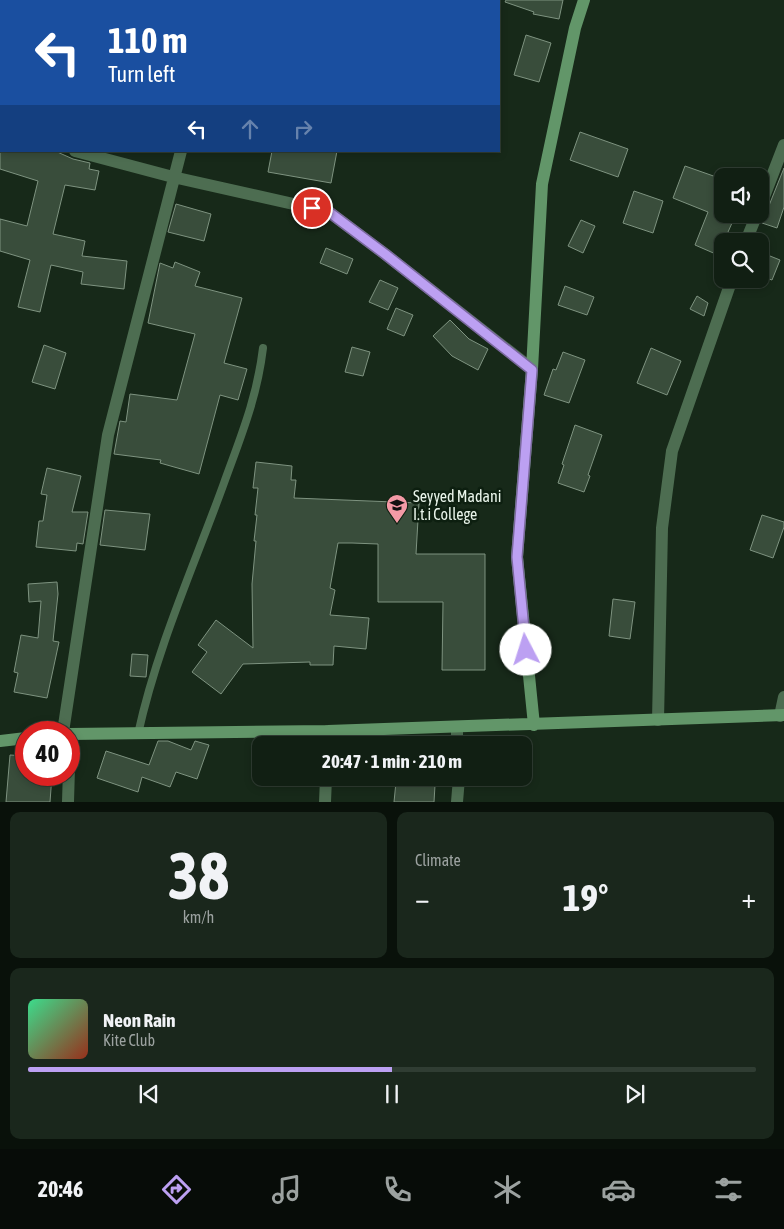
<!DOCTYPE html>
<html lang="en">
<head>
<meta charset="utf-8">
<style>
  body { margin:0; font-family:"Asap Condensed",sans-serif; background:#1a271c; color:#f1f3f6; height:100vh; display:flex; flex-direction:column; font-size:19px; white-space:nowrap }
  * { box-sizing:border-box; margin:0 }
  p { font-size:16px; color:#9ca2a0 }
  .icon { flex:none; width:28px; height:28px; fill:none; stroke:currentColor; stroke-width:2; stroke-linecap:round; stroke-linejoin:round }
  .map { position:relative; height:802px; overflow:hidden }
  .drawer { display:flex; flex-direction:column; gap:10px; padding:10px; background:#09110a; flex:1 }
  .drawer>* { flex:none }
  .hud { position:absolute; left:0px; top:0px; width:500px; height:152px; box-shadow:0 2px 8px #0003,0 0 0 1px #303d33; background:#1a4fa0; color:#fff; overflow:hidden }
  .tools { position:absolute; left:714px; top:168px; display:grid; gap:10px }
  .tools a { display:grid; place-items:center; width:55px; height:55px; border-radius:10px; background:#111f13; box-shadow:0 2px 8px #0003,0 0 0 1px #303d33; font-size:25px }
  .speed { position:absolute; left:15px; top:721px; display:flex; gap:10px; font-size:25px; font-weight:700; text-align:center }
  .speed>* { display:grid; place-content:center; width:65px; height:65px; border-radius:50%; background:#111f13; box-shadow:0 2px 8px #0003,0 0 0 1px #303d33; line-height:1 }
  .speed .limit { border:8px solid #d22; background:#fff; color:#111 }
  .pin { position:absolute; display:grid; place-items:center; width:42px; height:42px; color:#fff; margin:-21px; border:2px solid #fff; border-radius:50%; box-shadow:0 1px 5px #0007 }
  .me { position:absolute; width:55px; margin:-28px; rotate:355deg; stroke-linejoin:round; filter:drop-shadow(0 0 4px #0008) }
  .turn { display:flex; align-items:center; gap:18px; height:105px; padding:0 25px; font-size:22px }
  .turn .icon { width:65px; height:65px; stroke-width:2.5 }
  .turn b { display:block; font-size:35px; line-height:42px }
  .lanes { display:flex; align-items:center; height:48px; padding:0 25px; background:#0003; justify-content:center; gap:25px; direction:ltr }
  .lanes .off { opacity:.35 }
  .big { font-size:38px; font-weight:700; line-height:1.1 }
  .drawer .card { flex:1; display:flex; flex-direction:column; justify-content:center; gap:8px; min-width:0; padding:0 18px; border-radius:10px; background:#1a271c }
  .drawer .dial { align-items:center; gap:0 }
  .dial b { font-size:65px; line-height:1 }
  .song { display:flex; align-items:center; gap:15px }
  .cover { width:60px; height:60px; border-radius:8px; background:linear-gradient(135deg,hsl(150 70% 55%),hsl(10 70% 35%)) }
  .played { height:5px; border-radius:2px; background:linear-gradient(90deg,#bca0f2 50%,#303d33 50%) }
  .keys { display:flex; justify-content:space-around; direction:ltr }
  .heat { display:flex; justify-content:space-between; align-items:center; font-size:28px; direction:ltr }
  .drawer .tiles { flex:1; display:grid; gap:10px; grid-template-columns:1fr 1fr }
  .card:last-child { grid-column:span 2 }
  .trip { position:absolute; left:252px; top:736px; width:280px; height:50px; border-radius:10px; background:#111f13; box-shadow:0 2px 8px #0003,0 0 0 1px #303d33; font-weight:700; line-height:50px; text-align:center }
  .tab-bar { display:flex; height:80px; justify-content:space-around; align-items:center; background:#070c08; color:#9ca2a0 }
  .tab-bar .icon { width:35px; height:35px }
  .tab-bar .on { color:#bca0f2 }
  .tab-bar b { font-size:22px; color:#f1f3f6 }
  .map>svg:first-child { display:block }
</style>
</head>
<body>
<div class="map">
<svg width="784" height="802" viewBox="0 0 784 802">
  <rect width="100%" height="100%" fill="#172919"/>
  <path fill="#394d3b" stroke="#7e9380" d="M506 0H563L559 19 533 14 534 12 505 2Z
    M526 35 551 43 539 82 514 75Z
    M580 132 628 149 618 177 570 160Z
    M0 151H55L73 159 90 163 89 169 99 171 95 190 65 185 53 234 85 241 82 256 127 261 124 289 81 284 83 272 51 265 40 312 18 307 30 260 0 251V219L27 226 38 181 0 169Z
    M272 151H337L331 183 268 172Z
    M685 166 722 179V214H736L724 241H722L718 255 695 245 708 212 673 198Z
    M784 168V207L777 228 762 223Z
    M634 191 663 201 653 233 623 223Z
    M176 204 211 214 204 241 168 232Z
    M581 220 595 226 583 253 568 246Z
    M326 248 353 259 347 274 320 263Z
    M760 252 780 260 772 280 760 276Z
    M175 262 200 272 195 286 242 298 224 363 247 369 238 400 220 395 199 474 160 463 161 460 114 454 120 421 126 422 130 394 177 400 195 334 148 323 160 263 173 268Z
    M380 280 398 288 388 310 369 302Z
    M565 286 594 297 587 315 558 305Z
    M697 296 708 303 704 316 690 309Z
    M396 308 413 315 404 336 387 329Z
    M450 320 469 339 488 349 478 370 452 356 433 336Z
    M44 345 66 353 55 389 32 382Z
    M352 347 370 352 363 376 345 372Z
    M651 348 681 361 667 395 637 383Z
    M563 352 585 360 569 403 544 395 553 369 556 370Z
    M575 425 602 435 588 475 590 476 584 492 558 483 564 465 562 464Z
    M256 462 292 466 291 480H296L294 498 419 503 416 554H485V670H442L443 602H378V544L352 543H338L330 588 335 590 330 615 369 618 366 649 334 646 333 665H310V662L243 664 221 694 192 672 207 652 198 645 216 620 253 648 252 584 256 541H254L257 515H255L258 488H253Z
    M47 468 81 476 72 512H88L83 544 77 543 76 551 36 547 39 521H43L47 495 41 494Z
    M105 510 150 514 145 550 100 545Z
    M762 515 784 522V527L773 558 750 550Z
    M57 582 58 594 53 641 59 642 47 698 14 692 18 673 14 672 21 635 38 638 41 601 29 602 28 584Z
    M613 599 635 602 630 639 609 636Z
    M132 654 148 655 146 677 130 676Z
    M158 741H168L191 750 195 741 209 745 197 779 176 772 170 787 142 777 138 792 97 778 106 751 149 765Z
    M10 755 26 756V775H52L50 802H6Z
    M396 782 435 785 434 802H394Z"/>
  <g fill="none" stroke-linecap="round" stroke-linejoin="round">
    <path stroke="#4d6d51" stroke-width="8" d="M138 734C157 647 194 566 224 483 241 436 257 398 263 348"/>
    <path stroke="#4d6d51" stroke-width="12" d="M217 1V0
      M0 132H1
      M75 151 173 177 329 212 385 254 532 369
      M760 207 784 145
      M746 241 757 214
      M780 716 784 697
      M658 720 662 528 672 451 732 279
      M457 727V745
      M63 732 108 435 181 151
      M327 745 328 731
      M68 802 70 734
      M325 802 326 778
      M457 802 459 778"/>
    <path stroke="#629669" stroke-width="12" d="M534 725 517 557 532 369 542 184 575 28 584 0
      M69 734 328 731 784 715
      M0 741 26 738"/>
  </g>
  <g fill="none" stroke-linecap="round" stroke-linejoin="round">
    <g stroke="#7a689d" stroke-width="12">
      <path id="route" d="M312 208 329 212 385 254 532 370 517 557 526 650"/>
    </g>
    <use href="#route" stroke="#bca0f2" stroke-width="9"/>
  </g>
  <defs>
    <g id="university-pin" transform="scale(1.125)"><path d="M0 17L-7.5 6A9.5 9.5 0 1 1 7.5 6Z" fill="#f49aa6" stroke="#0d1f10"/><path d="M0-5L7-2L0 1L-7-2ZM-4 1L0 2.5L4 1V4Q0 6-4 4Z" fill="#111"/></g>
  </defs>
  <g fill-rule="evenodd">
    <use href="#university-pin" x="397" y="505"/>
  </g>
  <g text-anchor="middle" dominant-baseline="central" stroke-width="5" stroke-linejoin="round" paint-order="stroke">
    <g font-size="16" fill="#e9f4ea" stroke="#0d1f10" text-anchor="start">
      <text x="413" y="496">Seyyed Madani<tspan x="413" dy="18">I.t.i College</tspan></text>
    </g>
  </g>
</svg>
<div class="tools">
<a><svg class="icon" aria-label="sound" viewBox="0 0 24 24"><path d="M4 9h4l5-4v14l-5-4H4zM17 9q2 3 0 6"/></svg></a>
<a><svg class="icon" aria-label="search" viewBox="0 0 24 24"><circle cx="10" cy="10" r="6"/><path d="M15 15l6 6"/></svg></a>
</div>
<div class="speed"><div class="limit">40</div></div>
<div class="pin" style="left:312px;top:208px;background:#d93025"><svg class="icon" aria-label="arrive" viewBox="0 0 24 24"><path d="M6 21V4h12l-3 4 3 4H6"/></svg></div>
<svg class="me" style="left:526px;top:650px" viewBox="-20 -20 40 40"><circle r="19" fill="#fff"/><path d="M0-13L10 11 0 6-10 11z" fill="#bca0f2"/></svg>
<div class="trip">20:47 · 1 min · 210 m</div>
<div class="hud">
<div class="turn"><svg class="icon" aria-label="left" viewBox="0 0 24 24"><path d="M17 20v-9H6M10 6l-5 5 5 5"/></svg><div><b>110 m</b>Turn left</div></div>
<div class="lanes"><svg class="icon" aria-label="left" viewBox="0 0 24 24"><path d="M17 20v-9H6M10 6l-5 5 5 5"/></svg><svg class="icon off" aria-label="ahead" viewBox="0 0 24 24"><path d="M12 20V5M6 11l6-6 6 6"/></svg><svg class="icon off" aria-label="right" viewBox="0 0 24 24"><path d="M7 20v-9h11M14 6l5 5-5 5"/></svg></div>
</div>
</div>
<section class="drawer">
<div class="tiles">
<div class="card dial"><b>38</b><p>km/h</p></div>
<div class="card"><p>Climate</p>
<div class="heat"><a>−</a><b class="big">19°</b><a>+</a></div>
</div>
<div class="card">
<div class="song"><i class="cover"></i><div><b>Neon Rain</b><p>Kite Club</p></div></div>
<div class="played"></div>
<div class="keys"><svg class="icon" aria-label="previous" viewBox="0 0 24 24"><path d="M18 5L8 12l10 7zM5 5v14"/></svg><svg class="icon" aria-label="pause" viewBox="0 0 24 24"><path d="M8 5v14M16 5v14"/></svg><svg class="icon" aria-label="next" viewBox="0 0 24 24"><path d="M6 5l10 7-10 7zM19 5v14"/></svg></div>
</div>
</div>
</section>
<nav class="tab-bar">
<b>20:46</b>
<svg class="icon on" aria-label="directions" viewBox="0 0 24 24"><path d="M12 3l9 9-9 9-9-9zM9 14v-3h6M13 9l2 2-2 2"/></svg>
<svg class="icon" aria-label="music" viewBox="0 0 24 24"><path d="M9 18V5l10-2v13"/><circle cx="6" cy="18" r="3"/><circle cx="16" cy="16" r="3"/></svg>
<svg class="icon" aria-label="phone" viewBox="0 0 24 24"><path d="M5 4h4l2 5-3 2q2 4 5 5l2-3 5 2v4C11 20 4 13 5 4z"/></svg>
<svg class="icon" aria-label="climate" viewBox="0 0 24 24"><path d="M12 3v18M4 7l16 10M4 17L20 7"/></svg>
<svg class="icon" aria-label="car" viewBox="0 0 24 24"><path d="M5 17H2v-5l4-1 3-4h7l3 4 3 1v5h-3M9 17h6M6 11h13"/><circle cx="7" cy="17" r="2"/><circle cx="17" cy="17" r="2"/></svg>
<svg class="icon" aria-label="filters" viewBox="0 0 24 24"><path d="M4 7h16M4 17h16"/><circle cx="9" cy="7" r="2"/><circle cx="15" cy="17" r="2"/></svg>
</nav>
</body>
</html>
